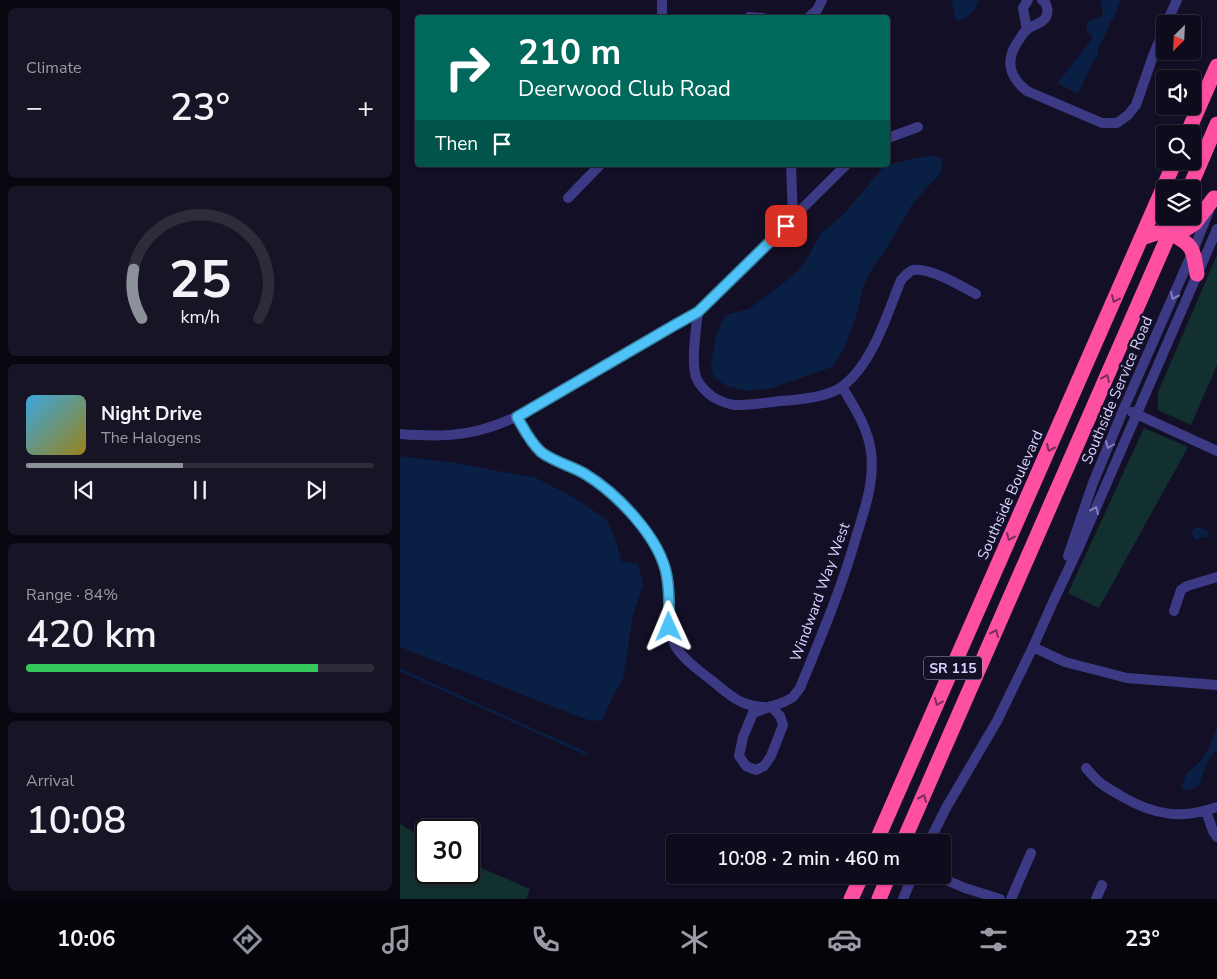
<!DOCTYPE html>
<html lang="en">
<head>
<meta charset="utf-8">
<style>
  body { margin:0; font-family:"Nunito Sans",sans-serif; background:#171425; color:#f1f3f6; height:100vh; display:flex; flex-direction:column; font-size:19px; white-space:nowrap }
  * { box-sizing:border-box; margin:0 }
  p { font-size:16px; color:#9b9ba3 }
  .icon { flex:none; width:28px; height:28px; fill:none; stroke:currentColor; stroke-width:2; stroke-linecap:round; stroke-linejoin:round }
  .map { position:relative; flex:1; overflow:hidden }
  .panel { display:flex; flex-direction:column; gap:8px; padding:8px; background:#08060f; width:400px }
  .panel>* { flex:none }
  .banner { position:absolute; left:15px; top:15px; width:475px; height:152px; border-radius:5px; box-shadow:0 1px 4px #0004,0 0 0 1px #2e2b3b; background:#00695c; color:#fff; overflow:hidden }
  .needle { width:32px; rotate:204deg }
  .tools { position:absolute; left:756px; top:15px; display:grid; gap:10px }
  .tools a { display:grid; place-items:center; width:45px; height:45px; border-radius:5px; background:#0e0b1c; box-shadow:0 1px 4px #0004,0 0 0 1px #2e2b3b; font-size:25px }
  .speed { position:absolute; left:15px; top:819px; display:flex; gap:10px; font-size:25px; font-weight:700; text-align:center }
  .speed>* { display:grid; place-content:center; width:65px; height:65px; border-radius:50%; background:#0e0b1c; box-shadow:0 1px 4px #0004,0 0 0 1px #2e2b3b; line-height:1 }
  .speed .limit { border:2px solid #111; border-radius:8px; background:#fff; color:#111 }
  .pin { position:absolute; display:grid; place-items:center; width:42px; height:42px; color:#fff; margin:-21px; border-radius:10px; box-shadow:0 2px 8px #0006 }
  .me { position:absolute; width:55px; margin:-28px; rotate:359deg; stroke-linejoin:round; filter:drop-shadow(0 0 4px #0008) }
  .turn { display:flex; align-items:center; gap:18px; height:105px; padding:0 20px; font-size:22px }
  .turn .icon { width:65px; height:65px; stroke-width:2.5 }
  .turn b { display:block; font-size:35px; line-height:42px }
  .then { display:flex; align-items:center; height:48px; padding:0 20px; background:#0003; gap:10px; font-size:19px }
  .big { font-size:38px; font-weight:600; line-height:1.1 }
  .panel .tile { flex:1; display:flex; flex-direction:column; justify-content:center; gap:8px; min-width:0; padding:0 18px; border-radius:8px; background:#171425 }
  .panel .dial { align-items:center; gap:0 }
  .dial svg { height:130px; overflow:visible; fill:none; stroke:#2e2b3b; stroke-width:7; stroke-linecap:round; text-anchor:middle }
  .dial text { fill:#f1f3f6; stroke:none }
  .song { display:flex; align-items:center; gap:15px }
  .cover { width:60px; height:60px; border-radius:8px; background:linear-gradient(135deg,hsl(200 70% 55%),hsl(50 70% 35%)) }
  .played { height:5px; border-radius:2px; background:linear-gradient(90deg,#8c9099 45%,#2e2b3b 45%) }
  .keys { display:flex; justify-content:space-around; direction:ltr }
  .heat { display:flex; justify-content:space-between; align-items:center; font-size:28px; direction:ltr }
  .charge { height:8px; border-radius:4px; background:linear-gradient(90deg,#34c759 84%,#2e2b3b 0) }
  .trip { position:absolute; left:266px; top:834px; width:285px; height:50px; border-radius:5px; background:#0e0b1c; box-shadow:0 1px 4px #0004,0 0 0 1px #2e2b3b; font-weight:600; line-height:50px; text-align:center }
  .tabs { display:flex; height:80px; justify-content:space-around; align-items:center; background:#06040b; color:#9b9ba3 }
  .tabs .icon { width:35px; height:35px }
  .tabs .selected { color:#8c9099 }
  .tabs b { font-size:22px; color:#f1f3f6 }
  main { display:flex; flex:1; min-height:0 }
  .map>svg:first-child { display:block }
</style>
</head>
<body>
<main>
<section class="panel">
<div class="tile"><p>Climate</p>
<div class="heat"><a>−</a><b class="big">23°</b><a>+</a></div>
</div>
<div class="tile dial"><svg viewBox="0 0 100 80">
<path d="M14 69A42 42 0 1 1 86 69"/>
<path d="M14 69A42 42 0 0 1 9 39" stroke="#8c9099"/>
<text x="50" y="56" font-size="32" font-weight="700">25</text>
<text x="50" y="72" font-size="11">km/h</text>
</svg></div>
<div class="tile">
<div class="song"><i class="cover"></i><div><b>Night Drive</b><p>The Halogens</p></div></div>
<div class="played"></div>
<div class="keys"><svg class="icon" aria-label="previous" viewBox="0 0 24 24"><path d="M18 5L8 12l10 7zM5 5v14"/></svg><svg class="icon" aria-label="pause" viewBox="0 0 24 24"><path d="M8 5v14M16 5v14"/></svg><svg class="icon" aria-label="next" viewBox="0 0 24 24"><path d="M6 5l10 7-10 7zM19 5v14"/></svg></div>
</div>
<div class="tile"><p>Range · 84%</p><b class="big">420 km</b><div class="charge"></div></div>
<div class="tile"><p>Arrival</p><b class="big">10:08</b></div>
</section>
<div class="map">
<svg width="817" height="899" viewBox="0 0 817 899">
  <rect width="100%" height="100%" fill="#130f26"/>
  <path fill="#12302f" d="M817 255V365L791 425 758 410V392Z
    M744 428 788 447 699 608 668 593Z
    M0 824 26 840V872H69V866L79 867 130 889 126 899H0Z"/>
  <path fill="#0a1f44" d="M552 0H579C575 11 570 16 559 21L555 19Z
    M700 0H720L714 19 711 21 701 44 698 47V56L693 61 679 93H676L659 84 658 82 693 38 687 31 686 25 690 20 701 17 703 14Z
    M526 156 540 157 543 164 540 174 520 195 510 208 485 251 473 267 463 287 456 317 443 350 432 367 372 388 348 391 327 386 314 377 311 365 316 336 325 315 349 309 387 280 404 264 421 233 444 214 485 165Z
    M0 456 56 463 92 470 134 477 173 497 206 519 215 537 221 561 238 564 243 584 233 616 223 679 214 694 202 721 188 720 0 647Z
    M797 527C802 527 804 530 808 531L807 538 799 537 798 540 794 538 792 533 793 530Z
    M817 726V750C807 757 803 773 800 784L793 789 784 790 781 788 787 773 802 760 809 749Z"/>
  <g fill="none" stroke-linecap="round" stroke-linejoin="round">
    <path stroke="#0a1f44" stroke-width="2.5" d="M0 670 187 754"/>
    <path stroke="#3d3a85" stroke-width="10" d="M262 0V18
      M642 0 645 2C647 7 649 11 646 17 642 24 632 25 626 30 624 32 621 37 619 40 605 59 608 76 627 91L702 123H717L728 115 736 105 753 56 765 27
      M349 17 363 18
      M408 18 417 10 422 0
      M766 24 777 0
      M627 30 623 8 628 0
      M488 138 518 127
      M391 165 393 219
      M168 198 200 165
      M298 312C296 330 291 361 296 377 299 385 306 392 313 397 320 401 327 404 335 405 350 405 365 403 380 401 398 400 429 397 443 386 473 363 487 314 501 280 505 276 508 272 513 270 530 267 561 286 576 294
      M732 412 817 451
      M117 417C124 429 130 442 141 451 153 462 171 466 185 474 211 489 239 517 254 544 264 561 268 579 269 598 270 614 267 632 276 647 285 661 301 672 315 683 330 696 343 707 365 707
      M0 434C27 436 54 437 80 430 116 421 147 400 179 381 218 357 258 334 298 312L446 165
      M668 556 693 483 724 408 793 251 809 211
      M774 611 781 590 787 586 817 577
      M633 647 665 662 727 678 817 685
      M371 706 380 716 383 725 371 756 364 766 356 770 346 766 339 756 343 737 353 713 384 702 393 697 400 688C421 637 442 587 457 534 465 508 475 480 471 452 468 428 455 408 442 387
      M686 768C691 774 696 780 703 785 709 789 716 793 723 797 754 815 783 820 817 807
      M806 811 813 831 817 837
      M529 842 546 808 597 721 633 647 653 602 679 547 817 229
      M534 875 565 888 600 899
      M503 899 513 875
      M611 899 631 853
      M696 899 702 885"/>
    <path stroke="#ff4fa3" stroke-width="15" d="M787 134 817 66
      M789 189 817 124
      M770 233C794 245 793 249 797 274
      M742 238 757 233H770L786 229 795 223 814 198
      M476 842 775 161
      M503 842 777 216
      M451 899 462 875
      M479 899 489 875"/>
  </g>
  <defs><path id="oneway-chevron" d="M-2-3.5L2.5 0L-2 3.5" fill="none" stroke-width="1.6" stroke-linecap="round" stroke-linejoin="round" transform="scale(1.25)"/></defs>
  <g stroke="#837fbc">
    <use href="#oneway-chevron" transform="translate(774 296) rotate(114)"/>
    <use href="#oneway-chevron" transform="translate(709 445) rotate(113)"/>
    <use href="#oneway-chevron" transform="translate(695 510) rotate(-66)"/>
  </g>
  <g stroke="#7d2c5e">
    <use href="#oneway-chevron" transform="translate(715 299) rotate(114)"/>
    <use href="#oneway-chevron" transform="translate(706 378) rotate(-66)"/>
    <use href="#oneway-chevron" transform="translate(650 448) rotate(114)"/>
    <use href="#oneway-chevron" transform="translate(610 537) rotate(114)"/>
    <use href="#oneway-chevron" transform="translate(595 633) rotate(-66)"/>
    <use href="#oneway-chevron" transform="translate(538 702) rotate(114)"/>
    <use href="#oneway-chevron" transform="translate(523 798) rotate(-66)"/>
  </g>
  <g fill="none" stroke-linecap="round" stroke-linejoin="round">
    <g stroke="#337fa1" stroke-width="12">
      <path id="route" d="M269 627C269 611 270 594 267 577 261 539 218 494 185 474 172 466 154 462 141 452 130 442 124 429 117 417L273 326 298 312 386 226"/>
    </g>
    <use href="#route" stroke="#4fc3f7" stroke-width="9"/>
  </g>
  <g text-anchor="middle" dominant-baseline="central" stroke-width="5" stroke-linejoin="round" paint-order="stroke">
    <rect fill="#130f26" stroke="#9e99be" stroke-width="1" x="524" y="656.5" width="58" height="23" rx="4"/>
    <g font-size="14" font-weight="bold" fill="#d9d4ff">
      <text x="553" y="668">SR 115</text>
    </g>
    <g font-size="15" fill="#d9d4ff" stroke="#130f26">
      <text transform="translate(717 390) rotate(-67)">Southside Service Road</text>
      <text transform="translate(610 495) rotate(-66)">Southside Boulevard</text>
      <text transform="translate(420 592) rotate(-70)">Windward Way West</text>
    </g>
  </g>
</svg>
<div class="tools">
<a><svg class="needle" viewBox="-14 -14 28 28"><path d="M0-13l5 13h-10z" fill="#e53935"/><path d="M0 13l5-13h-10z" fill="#9b9ba3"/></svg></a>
<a><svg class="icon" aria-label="sound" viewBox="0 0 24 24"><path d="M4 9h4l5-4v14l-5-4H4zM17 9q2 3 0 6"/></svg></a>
<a><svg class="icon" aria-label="search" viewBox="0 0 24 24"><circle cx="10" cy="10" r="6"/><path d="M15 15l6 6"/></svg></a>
<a><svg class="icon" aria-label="layers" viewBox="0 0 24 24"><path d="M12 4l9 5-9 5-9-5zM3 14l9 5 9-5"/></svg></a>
</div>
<div class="speed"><div class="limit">30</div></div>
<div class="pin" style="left:386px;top:226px;background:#d93025"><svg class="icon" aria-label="arrive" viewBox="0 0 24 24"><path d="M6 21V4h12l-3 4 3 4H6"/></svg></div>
<svg class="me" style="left:269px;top:627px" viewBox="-20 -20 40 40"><path d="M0-17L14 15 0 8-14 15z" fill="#4fc3f7" stroke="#fff" stroke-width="4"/></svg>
<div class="trip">10:08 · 2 min · 460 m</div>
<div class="banner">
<div class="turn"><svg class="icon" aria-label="right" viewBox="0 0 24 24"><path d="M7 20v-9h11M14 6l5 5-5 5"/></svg><div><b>210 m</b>Deerwood Club Road</div></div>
<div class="then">Then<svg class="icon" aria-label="arrive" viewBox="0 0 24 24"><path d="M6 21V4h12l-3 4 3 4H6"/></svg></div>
</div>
</div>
</main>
<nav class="tabs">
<b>10:06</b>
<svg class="icon selected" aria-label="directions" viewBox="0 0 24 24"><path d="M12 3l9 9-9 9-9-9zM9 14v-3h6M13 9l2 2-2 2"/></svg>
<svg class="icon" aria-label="music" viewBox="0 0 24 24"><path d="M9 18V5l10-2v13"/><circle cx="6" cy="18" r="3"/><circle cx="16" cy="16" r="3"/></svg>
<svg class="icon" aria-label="phone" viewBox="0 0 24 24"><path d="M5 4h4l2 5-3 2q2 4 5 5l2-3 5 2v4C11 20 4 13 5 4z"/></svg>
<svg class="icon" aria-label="climate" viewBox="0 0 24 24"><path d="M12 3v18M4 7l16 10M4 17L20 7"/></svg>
<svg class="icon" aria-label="car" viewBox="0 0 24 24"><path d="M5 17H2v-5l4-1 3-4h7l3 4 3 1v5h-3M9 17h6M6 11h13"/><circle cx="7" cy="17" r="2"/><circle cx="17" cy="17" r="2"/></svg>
<svg class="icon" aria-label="filters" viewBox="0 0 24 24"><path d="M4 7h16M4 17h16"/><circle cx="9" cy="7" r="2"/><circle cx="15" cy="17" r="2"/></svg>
<b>23°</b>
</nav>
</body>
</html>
